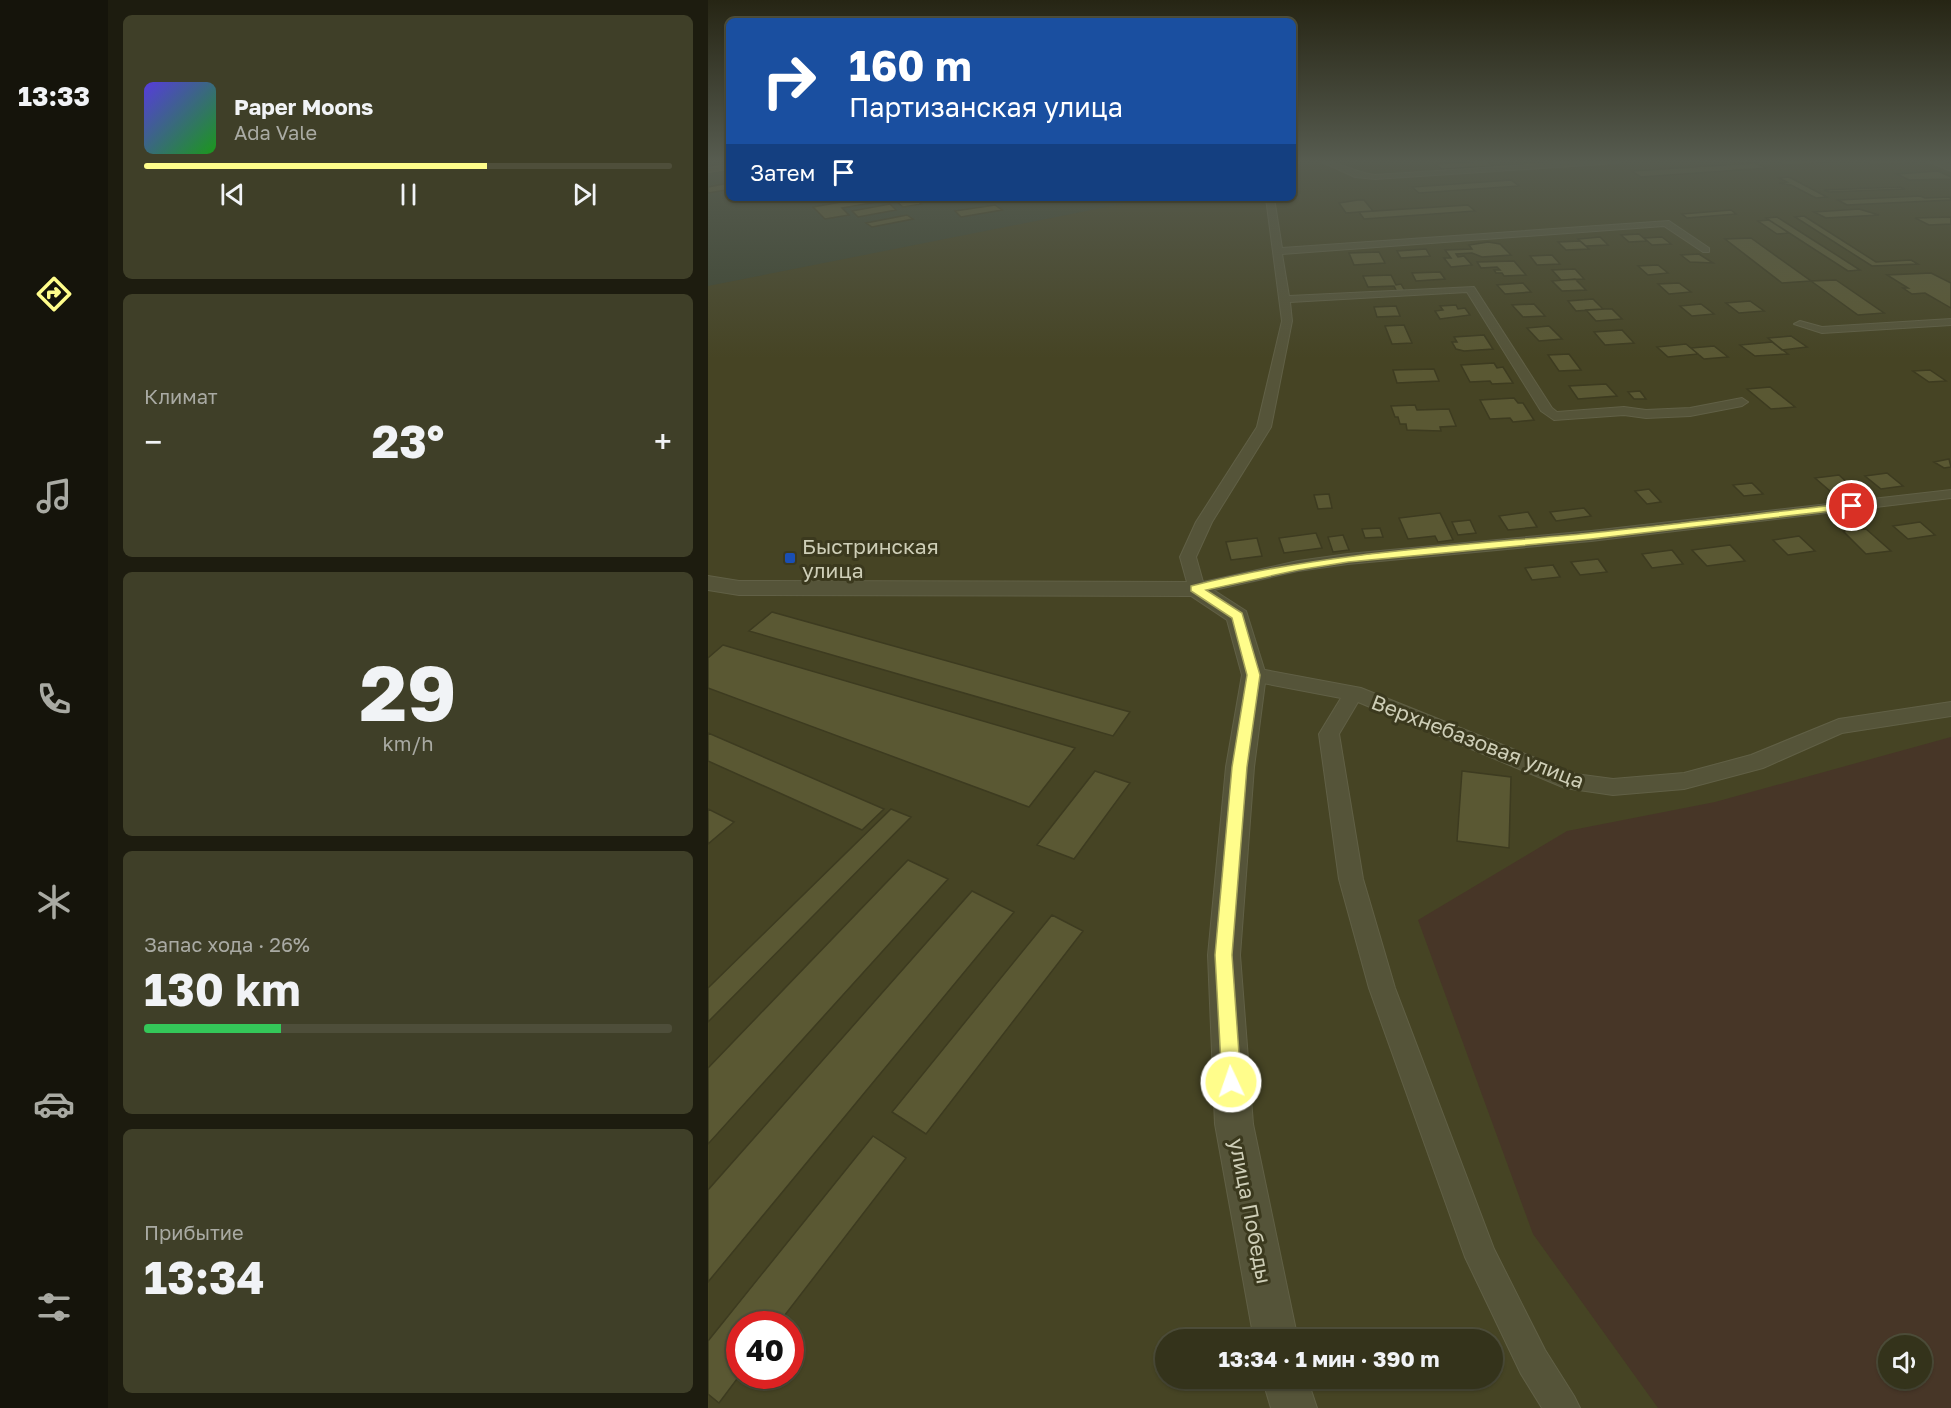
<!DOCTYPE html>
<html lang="ru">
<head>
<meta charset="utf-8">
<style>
  body { margin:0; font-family:"Golos Text",sans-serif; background:#3f3f28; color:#f1f3f6; height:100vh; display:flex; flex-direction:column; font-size:22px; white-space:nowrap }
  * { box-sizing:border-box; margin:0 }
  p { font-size:20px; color:#a9aaa3 }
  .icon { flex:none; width:33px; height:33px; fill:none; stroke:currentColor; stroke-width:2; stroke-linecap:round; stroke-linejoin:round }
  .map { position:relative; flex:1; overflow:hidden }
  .panel { display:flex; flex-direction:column; gap:15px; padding:15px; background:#1d1c0f; width:600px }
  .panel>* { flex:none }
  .guide { position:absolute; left:18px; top:18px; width:570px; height:183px; border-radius:9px; box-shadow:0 2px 4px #0004,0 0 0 2px #4e4e3a; background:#1a4fa0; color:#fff; overflow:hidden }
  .controls { position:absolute; left:1170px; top:1335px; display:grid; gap:12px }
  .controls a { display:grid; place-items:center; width:54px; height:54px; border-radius:50%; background:#34331b; box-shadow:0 2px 4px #0004,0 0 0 2px #4e4e3a; font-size:30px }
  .speed { position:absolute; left:18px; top:1311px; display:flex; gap:12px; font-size:30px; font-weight:700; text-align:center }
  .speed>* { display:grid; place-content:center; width:78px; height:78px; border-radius:50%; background:#34331b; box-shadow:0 2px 4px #0004,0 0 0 2px #4e4e3a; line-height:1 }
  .speed .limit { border:9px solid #d22; background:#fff; color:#111 }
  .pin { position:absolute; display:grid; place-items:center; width:51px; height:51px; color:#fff; margin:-26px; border:3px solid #fff; border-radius:50%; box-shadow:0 2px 6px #0007 }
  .me { position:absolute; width:66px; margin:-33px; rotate:357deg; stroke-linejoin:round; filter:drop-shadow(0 0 4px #0008) }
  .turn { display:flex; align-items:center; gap:21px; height:126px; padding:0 24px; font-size:27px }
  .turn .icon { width:78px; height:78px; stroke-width:2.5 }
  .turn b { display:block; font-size:42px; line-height:51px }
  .then { display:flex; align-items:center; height:57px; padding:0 24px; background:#0003; gap:12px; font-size:22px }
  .big { font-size:45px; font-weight:700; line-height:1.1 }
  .panel .widget { flex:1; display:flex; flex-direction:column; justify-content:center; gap:9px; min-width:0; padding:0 21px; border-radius:9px; background:#3f3f28 }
  .panel .dial { align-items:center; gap:0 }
  .dial b { font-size:78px; line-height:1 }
  .song { display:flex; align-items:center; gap:18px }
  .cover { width:72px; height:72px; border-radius:9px; background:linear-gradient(135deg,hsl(250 70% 55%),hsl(120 70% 35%)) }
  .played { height:6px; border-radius:3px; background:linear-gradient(90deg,#fffd8b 65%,#4e4e3a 65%) }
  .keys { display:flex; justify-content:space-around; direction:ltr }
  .heat { display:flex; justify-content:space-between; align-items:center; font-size:33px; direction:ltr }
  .charge { height:9px; border-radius:4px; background:linear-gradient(90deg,#34c759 26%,#4e4e3a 0) }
  .trip { position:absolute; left:447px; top:1329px; width:348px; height:60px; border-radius:30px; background:#34331b; box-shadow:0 2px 4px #0004,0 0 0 2px #4e4e3a; font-weight:700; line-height:60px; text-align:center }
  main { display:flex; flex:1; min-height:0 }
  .dock { display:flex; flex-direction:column; width:108px; justify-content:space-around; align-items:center; background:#15140b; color:#a9aaa3 }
  .dock .icon { width:42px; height:42px }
  .dock .on { color:#fffd8b }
  .dock b { font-size:27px; color:#f1f3f6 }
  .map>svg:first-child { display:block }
</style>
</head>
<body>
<main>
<nav class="dock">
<b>13:33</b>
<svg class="icon on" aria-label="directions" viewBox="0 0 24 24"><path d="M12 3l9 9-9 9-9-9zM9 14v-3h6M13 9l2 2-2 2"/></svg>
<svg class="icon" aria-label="music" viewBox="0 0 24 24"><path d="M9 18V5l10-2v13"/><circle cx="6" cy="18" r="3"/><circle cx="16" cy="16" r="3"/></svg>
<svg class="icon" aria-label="phone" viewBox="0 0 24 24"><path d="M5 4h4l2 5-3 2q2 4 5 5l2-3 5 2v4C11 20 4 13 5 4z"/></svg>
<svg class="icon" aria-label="climate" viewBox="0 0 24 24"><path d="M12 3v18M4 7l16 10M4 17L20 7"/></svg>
<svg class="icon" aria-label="car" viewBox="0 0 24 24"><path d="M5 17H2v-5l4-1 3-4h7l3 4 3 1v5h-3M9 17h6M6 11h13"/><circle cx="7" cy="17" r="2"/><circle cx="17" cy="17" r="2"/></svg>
<svg class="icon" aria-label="filters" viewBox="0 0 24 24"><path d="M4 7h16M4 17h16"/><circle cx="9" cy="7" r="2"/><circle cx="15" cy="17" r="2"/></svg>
</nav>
<section class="panel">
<div class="widget">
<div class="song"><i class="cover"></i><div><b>Paper Moons</b><p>Ada Vale</p></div></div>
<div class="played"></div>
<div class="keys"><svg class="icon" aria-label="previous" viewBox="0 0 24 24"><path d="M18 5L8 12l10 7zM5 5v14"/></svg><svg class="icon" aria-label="pause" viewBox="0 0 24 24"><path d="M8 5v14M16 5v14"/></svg><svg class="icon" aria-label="next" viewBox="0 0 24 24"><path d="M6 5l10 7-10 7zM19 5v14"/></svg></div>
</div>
<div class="widget"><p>Климат</p>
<div class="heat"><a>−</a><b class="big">23°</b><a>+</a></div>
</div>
<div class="widget dial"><b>29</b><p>km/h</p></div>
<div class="widget"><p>Запас хода · 26%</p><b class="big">130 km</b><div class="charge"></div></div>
<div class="widget"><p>Прибытие</p><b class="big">13:34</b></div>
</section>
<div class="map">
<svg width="1243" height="1408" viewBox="0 0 1243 1408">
  <rect width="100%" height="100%" fill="#464424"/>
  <path fill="#3c4532" d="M21 170V198H444L0 286V173Z"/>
  <path fill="#473627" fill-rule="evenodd" d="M1243 737V1408H950L825 1234 710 920 859 831 1007 802ZM1180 1346H1214V1378H1180Z"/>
  <path fill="#5a5833" stroke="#3d3b20" stroke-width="1.5" d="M779 161 785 166 734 169 727 164Z
    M1069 161H1120L1124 162 1079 165Z
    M1155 161H1204L1208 163 1163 164Z
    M1047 163 1059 168 933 177 924 171Z
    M1230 171 1243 177V179L1201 180 1189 174Z
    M1081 177 1119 197 1108 198 1083 185 1071 183 1079 182 1071 178Z
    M803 180 811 186 711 193 704 187Z
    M21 183V195L18 190 0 193V187Z
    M1192 187 1197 189 1121 192 1116 190Z
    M1212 196 1217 198 1242 197 1243 200 1139 205 1130 200Z
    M156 198H206L213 204 195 207 186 199 134 208 141 215 117 219 105 207Z
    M650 200H656L665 211 638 213 631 203Z
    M182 204 188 210 150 217 144 211Z
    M287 205 294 210 253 217 247 211Z
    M760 205 767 211 656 219 651 212Z
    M1151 209 1171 215 1118 218 1106 212Z
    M1023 210 1028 214 979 218 974 214Z
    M199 215 205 219 164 227 158 223Z
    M1096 216 1168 262 1203 260 1210 264 1164 266 1087 217Z
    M1069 217 1102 238 1152 270 1140 271 1058 218Z
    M1243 217V224L1221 225 1207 218Z
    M1061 220 1081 233 1069 234 1050 221Z
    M931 234 939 241 921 242 913 235Z
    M892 237 900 245 878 246 870 239Z
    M954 237 963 244 944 245 936 238Z
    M1043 238 1103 281 1074 283 1017 239Z
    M872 241 881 249 858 250 850 242Z
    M780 242 792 244 803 255 774 257 764 253 748 254 750 257 756 256 764 265 743 267 736 258H743L737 250 764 249 761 245Z
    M718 249 722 256 693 258 689 251Z
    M671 252 677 263 646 265 641 253Z
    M991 254 1005 263 982 262 973 255Z
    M844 255 852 264 829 265 822 256Z
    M806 261 818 275 796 276 794 273H788L786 270H792L789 267 773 268 769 262Z
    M950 265 960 273 940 275 930 266Z
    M867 269 876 279 853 280 844 270Z
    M732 272 737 279 708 281 704 273Z
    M1223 273 1243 283V308L1217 293 1204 294 1195 288H1200L1179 275Z
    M683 275 688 285 693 284 697 291 689 292 686 286 660 287 655 276Z
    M867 279 878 290 854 291 844 281Z
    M1128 280 1176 313 1150 315 1103 281Z
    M815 283 823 292 797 294 789 285Z
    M971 283 983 292 961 294 950 284Z
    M885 299 895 309 868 311 860 301Z
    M1042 301 1056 311 1031 313 1018 303Z
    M826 304 837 316 815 317 804 305Z
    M993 304 1006 314 984 316 972 306Z
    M748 305 750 309 757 308 762 315 732 319 727 311 735 310 732 306Z
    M688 306 692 316 669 317 666 307Z
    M895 309H904L914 319 888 321 878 310Z
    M696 325 704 343 684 344 677 326Z
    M841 326 854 339 831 341 819 328Z
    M914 330 926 343 897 345 886 332Z
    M776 335 785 349 756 351 748 349 744 342H749L746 337Z
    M1083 336 1099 347 1074 350 1060 338Z
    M1064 342 1080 354 1047 356 1032 345Z
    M978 344 990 354 960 357 949 347Z
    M1006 346 1020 357 996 359 983 348Z
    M861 354 873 370 851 371 840 355Z
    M786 363 789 368 795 367 805 383 784 384 782 381 762 382 753 365Z
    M726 369 731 381 689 383 685 370Z
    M1222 370 1238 381 1221 382 1205 371Z
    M898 384 909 396 870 399 861 386Z
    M1062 387 1087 407 1063 409 1039 389Z
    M932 391 938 399H926L920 392Z
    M806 398 810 403H815L826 420 805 422 802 418 782 419 772 400Z
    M707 405 709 410 741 409 748 426 732 427 733 431 699 430 698 424H692L690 417H687L683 406Z
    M1241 459 1243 467 1236 468 1226 462Z
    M1179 473 1195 486 1173 489 1157 476Z
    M1131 475 1146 489 1122 491 1107 478Z
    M1044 483 1055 494 1036 496 1025 485Z
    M941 489 953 502 939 504 927 491Z
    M621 494 624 508 610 509 606 495Z
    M876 508 883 516 848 521 842 512Z
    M820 512 829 527 800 530 791 516Z
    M732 513 745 540 730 542 727 536 700 539 691 518Z
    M762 520 768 533 750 535 744 522Z
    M1212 522 1227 535 1200 539 1185 526Z
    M672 528 675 537 657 538 654 529Z
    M1158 529 1183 551 1158 554 1135 531Z
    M608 533 614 548 576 553 571 538Z
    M635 535 641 550 625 552 620 537Z
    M1091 536 1107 551 1080 555 1065 540Z
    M549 538 554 556 523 560 518 542Z
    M1022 545 1037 561 999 566 984 550Z
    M964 550 975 564 944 568 934 554Z
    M890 559 899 572 872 575 863 562Z
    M845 565 852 577 824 580 817 568Z
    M64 612 422 712 405 736 41 631Z
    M15 645 367 748 321 807 0 688V658Z
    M0 733 176 809 154 830 0 761Z
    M387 771 422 783 366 859 329 845Z
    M754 771 803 777 801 848 749 841Z
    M0 809 26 822 0 844Z
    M183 809 203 817 0 1022V988Z
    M200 860 240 879 0 1144V1068Z
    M264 891 306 912 0 1282V1190Z
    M344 915 375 931 218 1134 184 1112Z
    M165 1136 198 1158 70 1324H32V1375L11 1403 0 1394V1341Z"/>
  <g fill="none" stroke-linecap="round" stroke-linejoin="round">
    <g stroke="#616046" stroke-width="2">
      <path id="minor" d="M612 161C627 160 648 173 667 175L883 161H913L909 163 667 179 647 177Z
        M1220 161H1229L1243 166V171Z
        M21 165V169L0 172V168Z
        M558 198H566L574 248 961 221 1001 248V252H995L956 226 574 254 581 296 766 287 844 408 849 412 916 407 938 410 982 408 1034 398 1040 402 1034 406 982 416 938 418 916 415 846 420 833 411 759 292 582 302 584 321 563 427 504 522 488 557 495 582 590 561 640 554 883 531 1243 490V498L883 541 640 564 590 571 488 594 482 593 472 557 488 522 549 427 574 321Z
        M1243 319V325L1114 333 1086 324 1092 321 1114 327Z
        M546 668 653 688 867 774 905 779 976 773 1043 755 1131 719 1243 702V716L1134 733 1055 768 976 789 905 795 857 788 650 702 631 734 655 879 687 988 786 1249 837 1350 866 1396 872 1408H834L813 1374 757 1257 661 988 631 879 611 734 633 698 539 680 537 675 539 670Z"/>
    </g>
    <g stroke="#616046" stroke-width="2">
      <path id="tertiary" d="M0 576 31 581 488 582 496 584 538 611 558 675 546 767 532 955 545 1124 590 1340H546L507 1124 500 955 518 767 534 675 519 620 483 596 31 595 0 590Z
        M554 1378H599L609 1408H563Z"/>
    </g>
    <use href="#minor" fill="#555439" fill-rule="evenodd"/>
    <use href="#tertiary" fill="#555439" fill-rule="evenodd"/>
  </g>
  <linearGradient id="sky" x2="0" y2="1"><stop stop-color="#262514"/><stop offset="0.45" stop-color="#575c50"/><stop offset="1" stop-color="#575c50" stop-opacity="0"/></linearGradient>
  <rect width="1243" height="358" fill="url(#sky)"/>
  <path fill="#fffd8b" stroke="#a6a45a" stroke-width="1.5" d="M1144 503 1149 506 1148 508 883 539 640 562 590 570 498 590 534 613 552 675 539 767 524 955 533 1082 530 1089 523 1092 516 1089 514 1082 507 955 524 767 539 675 524 618 483 591V586C604 555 728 547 851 536 949 527 1046 514 1144 503Z"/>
  <rect fill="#1a4fb4" stroke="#3b391e" stroke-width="2" x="76" y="552" width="12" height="12" rx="3"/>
  <g text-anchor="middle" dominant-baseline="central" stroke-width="6" stroke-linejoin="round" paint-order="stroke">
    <g font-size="21" fill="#ceceb7" stroke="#3b391e" text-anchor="start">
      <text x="94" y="546">Быстринская<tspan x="94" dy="24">улица</tspan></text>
    </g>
    <g font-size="21" fill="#ceceb7" stroke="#3b391e">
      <text transform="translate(770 741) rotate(21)">Верхнебазовая улица</text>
      <text transform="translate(543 1211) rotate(79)">улица Победы</text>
    </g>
  </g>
</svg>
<div class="controls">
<a><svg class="icon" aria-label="sound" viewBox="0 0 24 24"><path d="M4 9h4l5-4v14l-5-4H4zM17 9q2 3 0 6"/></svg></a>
</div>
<div class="speed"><div class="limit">40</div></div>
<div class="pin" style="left:1144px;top:506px;background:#d93025"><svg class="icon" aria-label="arrive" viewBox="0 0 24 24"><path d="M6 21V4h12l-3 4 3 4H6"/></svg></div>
<svg class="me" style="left:523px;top:1082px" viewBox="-20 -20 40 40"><circle r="17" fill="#fffd8b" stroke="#fff" stroke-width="3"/><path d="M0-11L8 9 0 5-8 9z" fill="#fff"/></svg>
<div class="trip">13:34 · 1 мин · 390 m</div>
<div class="guide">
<div class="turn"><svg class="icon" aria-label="right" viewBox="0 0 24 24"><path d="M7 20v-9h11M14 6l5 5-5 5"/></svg><div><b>160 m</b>Партизанская улица</div></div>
<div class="then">Затем<svg class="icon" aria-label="arrive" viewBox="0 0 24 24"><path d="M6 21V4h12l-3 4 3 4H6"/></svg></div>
</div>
</div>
</main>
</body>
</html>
